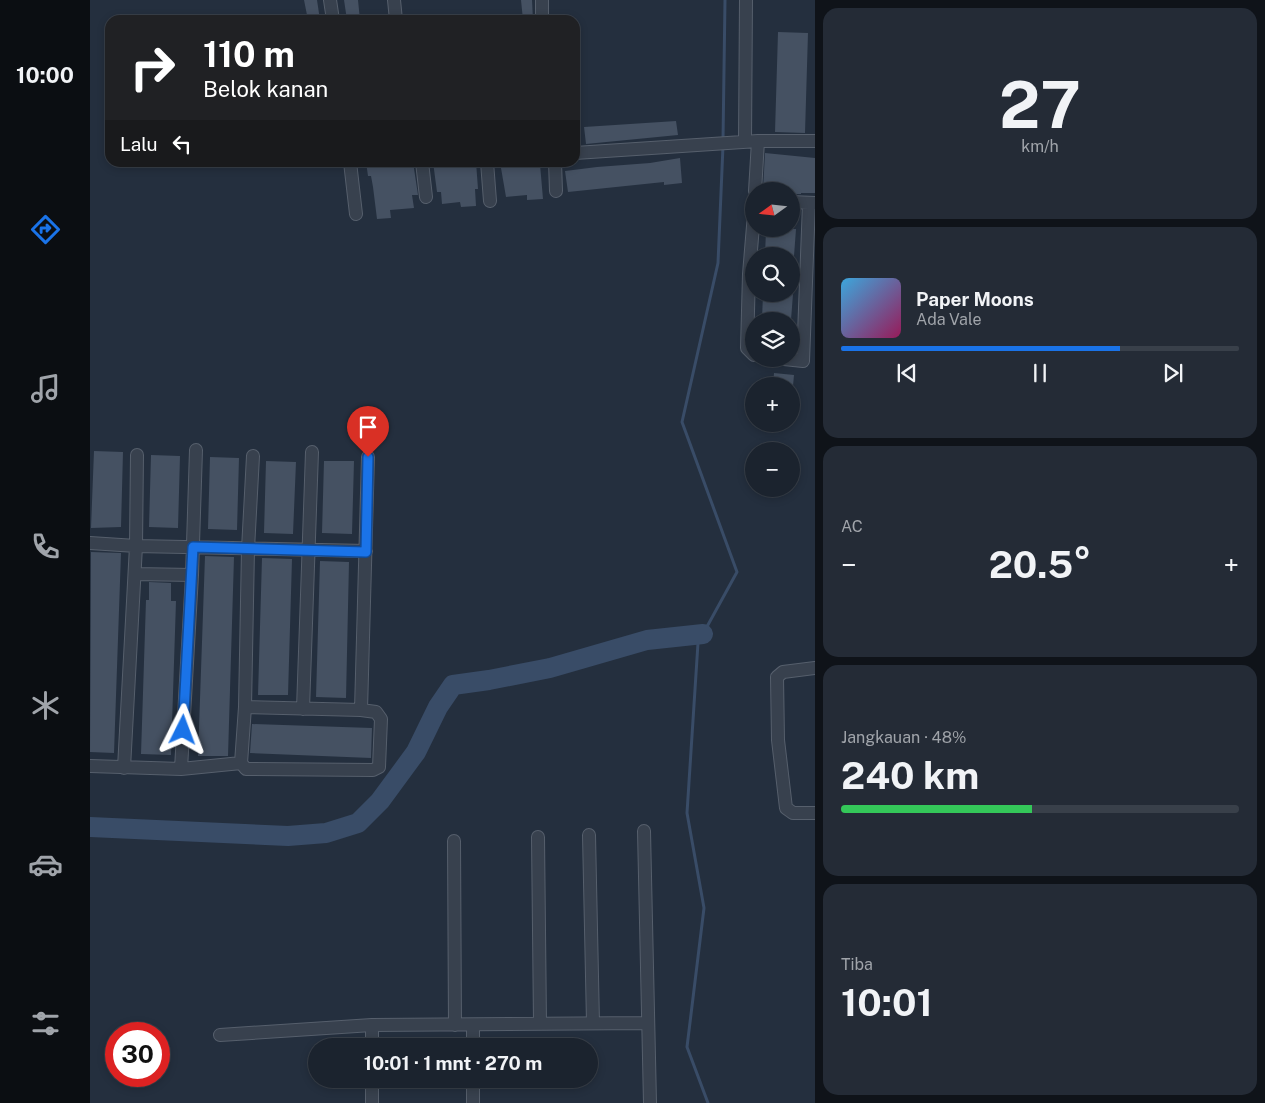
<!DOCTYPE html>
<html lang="id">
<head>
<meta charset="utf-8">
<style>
  body { margin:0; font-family:"Public Sans",sans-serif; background:#242b36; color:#f1f3f6; height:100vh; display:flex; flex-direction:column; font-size:19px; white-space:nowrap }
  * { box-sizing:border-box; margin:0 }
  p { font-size:16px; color:#a0a4aa }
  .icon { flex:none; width:28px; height:28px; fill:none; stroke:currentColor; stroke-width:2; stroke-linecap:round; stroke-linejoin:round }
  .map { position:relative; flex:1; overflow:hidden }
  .details { display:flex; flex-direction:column; gap:8px; padding:8px; background:#0f1319; width:450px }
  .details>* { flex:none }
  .guide { position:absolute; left:15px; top:15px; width:475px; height:152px; border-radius:15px; box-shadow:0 2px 8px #0003,0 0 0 1px #39404a; background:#202124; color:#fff; overflow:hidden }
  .needle { width:32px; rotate:255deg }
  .controls { position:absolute; left:655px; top:182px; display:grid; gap:10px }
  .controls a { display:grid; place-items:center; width:55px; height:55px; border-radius:50%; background:#1b232e; box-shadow:0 2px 8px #0003,0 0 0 1px #39404a; font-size:25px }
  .speed { position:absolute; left:15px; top:1022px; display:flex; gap:10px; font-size:25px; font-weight:700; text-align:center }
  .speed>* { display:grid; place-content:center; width:65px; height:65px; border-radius:50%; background:#1b232e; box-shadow:0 2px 8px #0003,0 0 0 1px #39404a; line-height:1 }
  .speed .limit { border:8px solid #d22; background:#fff; color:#111 }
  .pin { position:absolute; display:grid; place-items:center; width:42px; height:42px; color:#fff; margin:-51px -21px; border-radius:50% 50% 50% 0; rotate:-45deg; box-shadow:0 0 5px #0007 }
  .pin .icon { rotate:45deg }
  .me { position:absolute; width:55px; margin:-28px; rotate:3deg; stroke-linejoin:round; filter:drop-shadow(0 0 4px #0008) }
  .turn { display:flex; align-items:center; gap:18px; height:105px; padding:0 15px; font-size:22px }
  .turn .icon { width:65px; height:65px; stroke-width:2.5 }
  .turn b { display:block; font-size:35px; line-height:42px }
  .then { display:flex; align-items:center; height:48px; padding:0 15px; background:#0003; gap:10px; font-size:19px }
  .big { font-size:38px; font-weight:700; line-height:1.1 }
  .details .widget { flex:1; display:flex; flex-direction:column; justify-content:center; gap:8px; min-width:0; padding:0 18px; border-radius:15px; background:#242b36 }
  .details .dial { align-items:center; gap:0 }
  .dial b { font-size:65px; line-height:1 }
  .song { display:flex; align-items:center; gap:15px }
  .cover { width:60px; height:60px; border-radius:8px; background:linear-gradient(135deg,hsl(200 70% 55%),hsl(330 70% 35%)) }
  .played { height:5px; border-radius:2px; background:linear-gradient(90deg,#1a73e8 70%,#39404a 70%) }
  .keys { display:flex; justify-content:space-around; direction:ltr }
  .heat { display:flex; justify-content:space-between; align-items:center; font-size:28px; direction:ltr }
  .charge { height:8px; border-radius:4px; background:linear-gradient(90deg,#34c759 48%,#39404a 0) }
  .trip { position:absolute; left:218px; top:1038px; width:290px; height:50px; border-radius:25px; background:#1b232e; box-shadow:0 2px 8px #0003,0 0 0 1px #39404a; font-weight:700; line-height:50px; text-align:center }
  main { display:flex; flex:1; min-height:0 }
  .tabs { display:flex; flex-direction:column; width:90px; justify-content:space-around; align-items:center; background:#0b0e12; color:#a0a4aa }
  .tabs .icon { width:35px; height:35px }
  .tabs .on { color:#1a73e8 }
  .tabs b { font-size:22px; color:#f1f3f6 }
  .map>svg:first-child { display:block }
</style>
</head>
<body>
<main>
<nav class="tabs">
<b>10:00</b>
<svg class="icon on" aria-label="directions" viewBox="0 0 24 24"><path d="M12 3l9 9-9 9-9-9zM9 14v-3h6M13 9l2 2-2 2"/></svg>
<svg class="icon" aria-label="music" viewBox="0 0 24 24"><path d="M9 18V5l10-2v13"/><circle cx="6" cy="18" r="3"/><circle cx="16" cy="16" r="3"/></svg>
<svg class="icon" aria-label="phone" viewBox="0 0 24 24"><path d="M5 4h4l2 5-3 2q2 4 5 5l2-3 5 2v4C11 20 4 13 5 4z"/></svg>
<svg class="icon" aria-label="climate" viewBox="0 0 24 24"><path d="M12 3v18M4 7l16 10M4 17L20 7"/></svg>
<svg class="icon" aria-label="car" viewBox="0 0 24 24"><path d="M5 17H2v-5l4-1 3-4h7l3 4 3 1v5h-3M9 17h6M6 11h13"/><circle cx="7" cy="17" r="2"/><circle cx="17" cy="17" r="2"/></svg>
<svg class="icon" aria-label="filters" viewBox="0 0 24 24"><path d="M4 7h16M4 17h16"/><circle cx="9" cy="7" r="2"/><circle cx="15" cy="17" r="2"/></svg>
</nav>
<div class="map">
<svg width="725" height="1103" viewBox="0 0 725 1103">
  <rect width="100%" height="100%" fill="#242f3e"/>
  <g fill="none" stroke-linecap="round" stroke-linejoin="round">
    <path stroke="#394c67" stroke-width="3" d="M633 140 635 0
      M618 1103 597 1047 614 908 597 813 608 643 647 572 592 422 628 263 633 146"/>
    <path stroke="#394c67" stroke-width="20" d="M0 827 198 836 236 833 268 823 290 801 326 752 348 707 363 685 399 680 460 668 557 640 613 634"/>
  </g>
  <path fill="#455162" d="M214 0H227L230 20H218Z
    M254 0H268L270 20H257Z
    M431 0H442L443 20H433Z
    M688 32 718 33 715 133 685 132Z
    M586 121 588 135 496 144 494 127Z
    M675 153 725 158V193H711V194H701V191H673Z
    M590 158 592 183 574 185V182L478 192 475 171 507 167 560 163Z
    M276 162H323L328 195H322L324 208 300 210 301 218 287 219 283 187 281 176H278Z
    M343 162H386L388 189H385L386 206 371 207 370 202 352 204 351 192H347Z
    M450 164 453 199 437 200V195L416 197 411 168Z
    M676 229H706L704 256H675Z
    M673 294H703L701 320 672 319Z
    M684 373 704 375 703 386H683Z
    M4 451 33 452 31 527 1 528Z
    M61 455 90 456 88 528 59 527Z
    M120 457 149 458 147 530 118 529Z
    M176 461 206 462 203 534 174 533Z
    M234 461H264L262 534 232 533Z
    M1 552 31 553 24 753 0 752Z
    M115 556 144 557 138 756H108Z
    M172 558 202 559 198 695H168Z
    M230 561 259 562 256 698 226 697Z
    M59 582 81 583V601H86L81 755 51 754 56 600H59Z
    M162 724 282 728 281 758 160 753Z"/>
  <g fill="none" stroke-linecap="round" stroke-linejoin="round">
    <g stroke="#565f6c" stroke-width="14">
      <path id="street" d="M240 0 243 20
        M304 0 306 20
        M452 0V20
        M655 141 656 0
        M668 141H725
        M485 153 668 141 665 191
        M260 162 266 214
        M332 162 336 197
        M397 162 400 201
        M465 162 466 191
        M701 202 725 203
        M664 214 659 274 657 348 664 355
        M694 359 713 361 719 203
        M0 543 46 546 276 551
        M45 574 102 575
        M725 668 693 672 687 677 688 740 696 808 703 813H725
        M155 707 271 710 286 712 291 719 289 767 283 770 156 769 151 763 155 707 158 549 163 456
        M213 709 222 452
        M271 710 278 457
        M0 766 91 769 151 763
        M34 768 46 546 47 455
        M91 769 102 575 106 450
        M554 831 560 1103
        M499 835 503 1023
        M448 837 450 1023
        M364 841 365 1025
        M282 1025V1046
        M383 1025V1046
        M130 1035 282 1025 557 1023
        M282 1079V1103
        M383 1079V1103"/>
    </g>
    <use href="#street" stroke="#38414e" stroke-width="12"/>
  </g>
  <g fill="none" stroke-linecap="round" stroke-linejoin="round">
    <g stroke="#114b97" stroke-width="12">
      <path id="route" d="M93 730 103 547 276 552 278 457"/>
    </g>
    <use href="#route" stroke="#1a73e8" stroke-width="9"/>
  </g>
</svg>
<div class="controls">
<a><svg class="needle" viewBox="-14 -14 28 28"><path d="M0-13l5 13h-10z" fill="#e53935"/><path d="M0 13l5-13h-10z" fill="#a0a4aa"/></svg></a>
<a><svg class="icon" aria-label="search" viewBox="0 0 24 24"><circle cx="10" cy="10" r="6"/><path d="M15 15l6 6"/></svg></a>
<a><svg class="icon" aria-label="layers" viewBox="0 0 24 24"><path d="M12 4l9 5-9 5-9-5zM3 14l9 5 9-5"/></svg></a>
<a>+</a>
<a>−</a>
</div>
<div class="speed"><div class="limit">30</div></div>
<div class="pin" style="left:278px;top:457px;background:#d93025"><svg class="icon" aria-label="arrive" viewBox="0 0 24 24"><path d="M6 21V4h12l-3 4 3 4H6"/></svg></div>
<svg class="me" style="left:93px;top:730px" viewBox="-20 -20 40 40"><path d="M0-17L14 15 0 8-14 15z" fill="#1a73e8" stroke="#fff" stroke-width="4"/></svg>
<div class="trip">10:01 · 1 mnt · 270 m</div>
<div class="guide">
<div class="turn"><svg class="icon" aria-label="right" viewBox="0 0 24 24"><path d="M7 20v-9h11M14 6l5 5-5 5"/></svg><div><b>110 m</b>Belok kanan</div></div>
<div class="then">Lalu<svg class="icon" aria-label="left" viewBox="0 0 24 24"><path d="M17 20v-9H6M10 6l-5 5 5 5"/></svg></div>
</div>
</div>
<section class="details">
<div class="widget dial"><b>27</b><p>km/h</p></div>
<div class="widget">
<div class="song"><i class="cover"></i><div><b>Paper Moons</b><p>Ada Vale</p></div></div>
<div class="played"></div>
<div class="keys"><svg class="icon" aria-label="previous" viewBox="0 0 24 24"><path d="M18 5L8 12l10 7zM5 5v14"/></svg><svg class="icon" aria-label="pause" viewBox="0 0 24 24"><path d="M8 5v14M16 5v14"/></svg><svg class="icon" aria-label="next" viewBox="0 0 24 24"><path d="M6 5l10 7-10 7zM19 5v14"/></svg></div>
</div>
<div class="widget"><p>AC</p>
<div class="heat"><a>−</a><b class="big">20.5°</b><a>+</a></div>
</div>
<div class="widget"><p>Jangkauan · 48%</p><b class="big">240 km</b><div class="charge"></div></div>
<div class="widget"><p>Tiba</p><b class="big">10:01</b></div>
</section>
</main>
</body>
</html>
